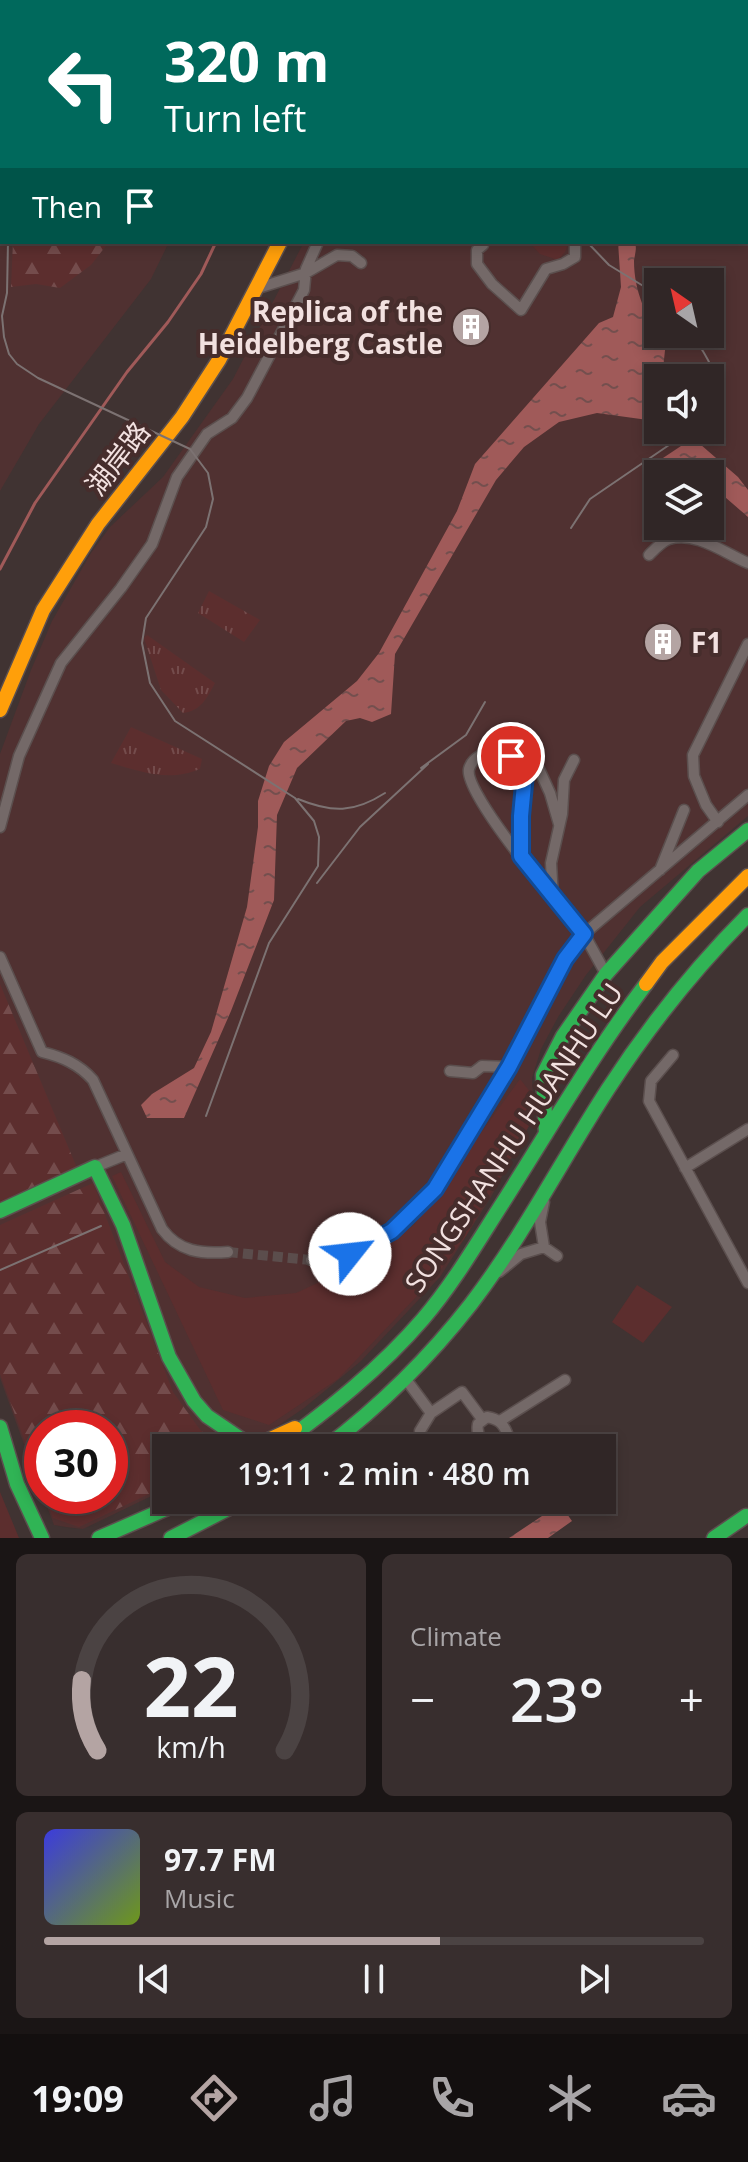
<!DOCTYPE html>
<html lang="en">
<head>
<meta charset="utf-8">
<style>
  body { margin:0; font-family:"Open Sans","Noto Sans SC",sans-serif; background:#382e2e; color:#f1f3f6; height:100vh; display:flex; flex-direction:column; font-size:30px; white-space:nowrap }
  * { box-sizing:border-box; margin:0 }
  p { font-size:26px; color:#a8a5a7 }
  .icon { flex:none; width:44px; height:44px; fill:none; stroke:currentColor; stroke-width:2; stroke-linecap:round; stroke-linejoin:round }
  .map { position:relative; height:1538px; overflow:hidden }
  .sheet { display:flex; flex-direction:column; gap:16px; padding:16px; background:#1a1515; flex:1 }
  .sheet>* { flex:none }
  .banner { position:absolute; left:0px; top:0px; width:748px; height:244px; box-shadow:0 4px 12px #0003,0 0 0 2px #4b4343; background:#00695c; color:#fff; overflow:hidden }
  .needle { width:52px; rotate:326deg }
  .tools { position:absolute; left:644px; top:268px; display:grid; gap:16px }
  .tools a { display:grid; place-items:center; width:80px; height:80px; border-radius:0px; background:#302626; box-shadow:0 4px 12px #0003,0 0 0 2px #4b4343; font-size:40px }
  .speed { position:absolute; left:24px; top:1410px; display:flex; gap:16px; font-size:40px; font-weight:700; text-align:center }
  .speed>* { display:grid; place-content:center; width:104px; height:104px; border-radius:50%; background:#302626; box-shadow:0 4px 12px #0003,0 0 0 2px #4b4343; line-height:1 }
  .speed .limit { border:12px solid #d22; background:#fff; color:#111 }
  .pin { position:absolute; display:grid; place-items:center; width:68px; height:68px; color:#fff; margin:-34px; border:4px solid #fff; border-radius:50%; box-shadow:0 2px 8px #0007 }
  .me { position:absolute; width:88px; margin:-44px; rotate:61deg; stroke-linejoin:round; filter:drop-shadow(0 0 6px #0008) }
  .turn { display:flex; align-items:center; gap:28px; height:168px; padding:0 32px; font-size:36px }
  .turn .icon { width:104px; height:104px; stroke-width:2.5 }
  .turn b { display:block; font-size:56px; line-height:68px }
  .then { display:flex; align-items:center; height:76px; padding:0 32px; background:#0003; gap:16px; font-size:30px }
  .big { font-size:60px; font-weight:600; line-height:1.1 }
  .sheet .tile { flex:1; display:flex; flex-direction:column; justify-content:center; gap:12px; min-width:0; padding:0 28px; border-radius:12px; background:#382e2e }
  .sheet .dial { align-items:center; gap:0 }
  .dial svg { height:208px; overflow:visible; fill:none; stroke:#4b4343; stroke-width:7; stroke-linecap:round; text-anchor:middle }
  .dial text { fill:#f1f3f6; stroke:none }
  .song { display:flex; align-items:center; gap:24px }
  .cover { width:96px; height:96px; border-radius:12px; background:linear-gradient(135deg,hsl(240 70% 55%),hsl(80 70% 35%)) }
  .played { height:8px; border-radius:4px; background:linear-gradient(90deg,#b4a4a3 60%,#4b4343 60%) }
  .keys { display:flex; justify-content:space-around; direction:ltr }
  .heat { display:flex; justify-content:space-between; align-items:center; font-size:44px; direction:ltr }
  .sheet .tiles { flex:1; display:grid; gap:16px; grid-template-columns:1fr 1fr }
  .tile:last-child { grid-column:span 2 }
  .trip { position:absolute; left:152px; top:1434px; width:464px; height:80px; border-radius:0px; background:#302626; box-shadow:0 4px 12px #0003,0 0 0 2px #4b4343; font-weight:600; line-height:80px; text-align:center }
  .tabs { display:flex; height:128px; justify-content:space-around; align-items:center; background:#130f0f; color:#a8a5a7 }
  .tabs .icon { width:56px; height:56px }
  .tabs .selected { color:#b4a4a3 }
  .tabs b { font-size:36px; color:#f1f3f6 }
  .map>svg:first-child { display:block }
</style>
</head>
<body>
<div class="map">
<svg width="748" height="1538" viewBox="0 0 748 1538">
  <defs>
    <pattern id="forest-firs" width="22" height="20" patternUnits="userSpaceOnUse" patternTransform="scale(2)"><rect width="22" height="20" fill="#5c2e2e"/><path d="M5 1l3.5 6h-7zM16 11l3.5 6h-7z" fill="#744c4c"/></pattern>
    <pattern id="park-tufts" width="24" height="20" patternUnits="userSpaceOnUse" patternTransform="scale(2)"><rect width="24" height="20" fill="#5c2e2e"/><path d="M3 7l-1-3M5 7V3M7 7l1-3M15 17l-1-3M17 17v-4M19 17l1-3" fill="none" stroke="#744c4c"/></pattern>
    <pattern id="water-ripples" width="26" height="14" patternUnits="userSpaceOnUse" patternTransform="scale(2)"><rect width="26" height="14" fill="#a05a59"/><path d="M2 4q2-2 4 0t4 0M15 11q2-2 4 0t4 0" fill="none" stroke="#744f4e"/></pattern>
  </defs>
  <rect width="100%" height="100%" fill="#403332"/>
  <path fill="#503131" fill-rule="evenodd" d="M0 0H277L2 2V242H169L151 279 39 424 0 491Z
    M388 0H748V816L640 907 586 975 558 1017 541 1049 532 1078 534 1116 491 1197 440 1277 361 1361 304 1408 245 1448H166V1489L83 1529 66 1527 54 1525 43 1496H110V1428H42V1494L0 1378V754L31 670 52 621 91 553 110 527 163 477 233 379 304 242H746V2H388ZM658 282H710V334H658ZM658 378H710V430H658ZM658 474H710V526H658Z"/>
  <path fill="#5c2e2e" d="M21 0H256L21 2Z
    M529 242H569L565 252 558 260 540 254Z
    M520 1079 531 1093 529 1126 466 1236 436 1276 338 1379 269 1425 223 1410 112 1176 121 1172 165 1262 199 1287 245 1298 296 1293 361 1263 414 1225Z
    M637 1285 672 1307 643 1343 612 1322Z
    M0 1492 19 1538H0Z"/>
  <path fill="url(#forest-firs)" d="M13 242H109L91 265 60 288 36 284 11 287Z
    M0 984 77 1168 0 1204Z
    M93 1183 173 1392 201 1431 213 1437 208 1448H166V1486L79 1527 53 1518 45 1496H110V1428H42V1488L0 1374V1225Z"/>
  <path fill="url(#park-tufts)" d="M209 591 260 620 244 642 198 613Z
    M147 635 215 683C207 698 201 711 183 713L161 690 144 638Z
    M131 727 202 759 200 769C169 782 142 772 111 763Z"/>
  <path fill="url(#water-ripples)" d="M618 242H635C637 249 635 253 634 261 634 290 646 321 666 341L662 378H658V430H674L660 439 648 420 597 413 559 422 524 447 496 480 395 654 391 714 372 722 360 718 346 721 297 768 277 815 274 900 231 1011 184 1118H147L141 1105 152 1094 194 1068 211 1032 247 907 258 827V801L269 766 284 742 357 681 379 653 457 511 475 464 599 323 613 317 621 287Z
    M693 438 738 477 748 490V517L710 484V474H694L663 458Z
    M542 1500H557L572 1521 548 1538H509L542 1516 536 1504Z"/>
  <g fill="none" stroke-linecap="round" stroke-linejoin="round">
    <path stroke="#a05a59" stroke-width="3" d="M310 2 311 0
      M0 569 35 503 127 372 168 322 201 274 216 242"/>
    <path stroke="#5b4d4c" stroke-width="10" stroke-dasharray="10 5" stroke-linecap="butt" d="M228 1252 311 1260"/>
    <g stroke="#5b4f4e" stroke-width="13">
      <path id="street" d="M260 2V0
        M404 2V0
        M736 2V0
        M746 44 748 48
        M483 245 477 250V264L492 284 521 310 546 269 563 264 575 257V242
        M255 289 306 273 337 255 352 256 361 263
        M649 555C654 550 661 542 669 539 697 531 724 553 748 563
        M533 756 550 793 559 824
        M718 822 706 805 694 776 693 755 748 644
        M0 827 19 756 61 663 121 588 152 544 177 477 207 434 232 418 247 398 304 290 306 269 318 242
        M660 870 684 810
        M553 898 551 863 562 814 564 780 574 760
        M0 957 42 1052C62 1057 79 1064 93 1080L162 1229C179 1252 201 1254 228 1252
        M606 974 584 934 748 795
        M673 1055 651 1081 649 1101 748 1283
        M450 1071 473 1073 482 1066 509 1067
        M95 1167 127 1154
        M685 1168 748 1129
        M544 1202 540 1222 544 1247
        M311 1260C453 1256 509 1028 584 934 564 911 463 794 469 769 476 745 516 750 523 770 527 783 522 800 521 813 520 827 521 842 521 856
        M499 1272 521 1254 544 1247 557 1256
        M405 1378 431 1413 462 1392 482 1419
        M487 1417C498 1419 503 1423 507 1433L505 1442 490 1446C481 1441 476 1434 478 1424Z
        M500 1421 565 1380
        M420 1431 431 1413"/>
    </g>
    <g stroke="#5b4f4e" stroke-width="17">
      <path id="fast" d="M373 2 374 0
        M546 1134 543 1075 563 1036 606 974 698 871 748 830
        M0 1211 95 1167 123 1225 169 1357 194 1401 207 1416 254 1448
        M0 1427 17 1484 42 1538
        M276 1448C328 1410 380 1369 423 1319 453 1284 477 1243 502 1204 549 1130 593 1054 646 984
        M325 1448C380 1406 429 1358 471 1304 523 1236 562 1160 608 1089 649 1026 695 968 748 915
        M99 1538 186 1500
        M171 1538 245 1500
        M714 1538 746 1516"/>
    </g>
    <g stroke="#5b4f4e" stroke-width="17">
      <path id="slow" d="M0 710 43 610 98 524 182 417 219 360 280 242
        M646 984 662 962 748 876
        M253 1447 295 1428"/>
    </g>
    <use href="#street" stroke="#746968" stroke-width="10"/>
    <use href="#fast" stroke="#30b455" stroke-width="14"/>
    <use href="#slow" stroke="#ff9f0a" stroke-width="14"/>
    <path stroke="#7c7272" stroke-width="2" d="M18 0V2
      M392 0 394 2
      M8 242 7 293 2 316 4 337 9 354 17 364 38 378 190 449 208 473 213 499 206 527 146 618 142 643 150 683 175 721 295 798 314 821 319 837 318 866 269 943 206 1116
      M587 242 609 265 658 295
      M692 334C709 361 724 377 710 409
      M571 528 590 499 691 430
      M421 768 466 735 485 702
      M298 799C332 813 354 813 385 793
      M317 883 360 827 428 764
      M0 1270 101 1226"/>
  </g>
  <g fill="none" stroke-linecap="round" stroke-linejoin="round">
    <g stroke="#114b97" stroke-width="20">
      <path id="route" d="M350 1254 392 1231 435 1189 509 1067 565 959 584 934 521 856V816L525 774 520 763 511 756"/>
    </g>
    <use href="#route" stroke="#1a73e8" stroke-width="14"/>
  </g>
  <defs>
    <g id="building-disc" transform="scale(2)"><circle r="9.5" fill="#b4a4a3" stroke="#462d2c"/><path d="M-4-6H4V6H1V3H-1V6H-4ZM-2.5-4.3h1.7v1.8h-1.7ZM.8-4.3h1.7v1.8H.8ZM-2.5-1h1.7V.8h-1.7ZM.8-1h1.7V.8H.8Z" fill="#fff"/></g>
  </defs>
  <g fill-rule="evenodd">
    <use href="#building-disc" x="471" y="327"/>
    <use href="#building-disc" x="663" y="642"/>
  </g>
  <g text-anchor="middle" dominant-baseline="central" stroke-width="8" stroke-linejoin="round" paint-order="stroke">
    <g font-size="28" font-weight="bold" fill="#f2e1e0" stroke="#462d2c" text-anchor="end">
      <text x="443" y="311">Replica of the<tspan x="443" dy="32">Heidelberg Castle</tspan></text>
      <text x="691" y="642" text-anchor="start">F1</text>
    </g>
    <g font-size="28" fill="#f2e1e0" stroke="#462d2c">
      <text transform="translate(117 458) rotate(-52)">湖岸路</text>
      <text transform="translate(513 1137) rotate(-56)">SONGSHANHU HUANHU LU</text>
    </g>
  </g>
</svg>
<div class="tools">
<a><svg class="needle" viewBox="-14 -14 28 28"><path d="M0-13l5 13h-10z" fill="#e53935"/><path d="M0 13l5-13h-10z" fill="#a8a5a7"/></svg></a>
<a><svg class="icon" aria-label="sound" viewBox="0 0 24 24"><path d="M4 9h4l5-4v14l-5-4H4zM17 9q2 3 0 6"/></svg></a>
<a><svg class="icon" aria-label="layers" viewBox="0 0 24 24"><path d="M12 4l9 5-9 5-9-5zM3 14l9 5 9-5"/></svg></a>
</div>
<div class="speed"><div class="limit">30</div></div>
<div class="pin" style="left:511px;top:756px;background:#d93025"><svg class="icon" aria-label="arrive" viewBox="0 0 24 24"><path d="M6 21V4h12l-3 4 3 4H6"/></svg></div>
<svg class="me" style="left:350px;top:1254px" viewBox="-20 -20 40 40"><circle r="19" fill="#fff"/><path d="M0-13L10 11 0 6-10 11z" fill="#1a73e8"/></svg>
<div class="trip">19:11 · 2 min · 480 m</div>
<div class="banner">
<div class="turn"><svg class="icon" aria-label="left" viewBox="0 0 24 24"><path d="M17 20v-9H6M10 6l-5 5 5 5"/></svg><div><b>320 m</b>Turn left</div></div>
<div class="then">Then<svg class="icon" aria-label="arrive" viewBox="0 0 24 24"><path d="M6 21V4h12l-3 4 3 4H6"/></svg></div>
</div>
</div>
<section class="sheet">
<div class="tiles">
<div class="tile dial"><svg viewBox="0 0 100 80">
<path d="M14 69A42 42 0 1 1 86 69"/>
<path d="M14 69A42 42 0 0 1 8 42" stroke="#b4a4a3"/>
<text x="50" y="56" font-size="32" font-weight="700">22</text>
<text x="50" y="72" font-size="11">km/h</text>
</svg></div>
<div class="tile"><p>Climate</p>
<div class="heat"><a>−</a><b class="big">23°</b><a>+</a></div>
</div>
<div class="tile">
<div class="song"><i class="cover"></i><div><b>97.7 FM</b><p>Music</p></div></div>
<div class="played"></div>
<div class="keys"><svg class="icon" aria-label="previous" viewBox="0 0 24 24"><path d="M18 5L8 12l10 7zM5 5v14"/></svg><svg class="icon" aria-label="pause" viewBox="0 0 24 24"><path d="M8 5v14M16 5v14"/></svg><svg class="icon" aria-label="next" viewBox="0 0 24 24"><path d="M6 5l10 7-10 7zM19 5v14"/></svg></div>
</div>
</div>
</section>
<nav class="tabs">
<b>19:09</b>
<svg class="icon selected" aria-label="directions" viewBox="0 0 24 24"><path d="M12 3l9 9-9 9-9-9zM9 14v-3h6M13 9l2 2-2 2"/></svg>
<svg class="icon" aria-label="music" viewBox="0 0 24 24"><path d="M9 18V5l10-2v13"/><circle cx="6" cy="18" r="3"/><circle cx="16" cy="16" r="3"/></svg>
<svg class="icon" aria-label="phone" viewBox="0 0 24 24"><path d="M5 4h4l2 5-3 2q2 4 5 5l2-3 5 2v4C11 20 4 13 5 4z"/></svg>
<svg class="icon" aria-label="climate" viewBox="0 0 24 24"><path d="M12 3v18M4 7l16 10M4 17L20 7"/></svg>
<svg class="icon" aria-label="car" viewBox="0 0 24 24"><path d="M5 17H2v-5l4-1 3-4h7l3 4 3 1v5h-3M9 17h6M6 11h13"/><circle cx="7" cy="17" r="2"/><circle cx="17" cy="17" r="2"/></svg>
</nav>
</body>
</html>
